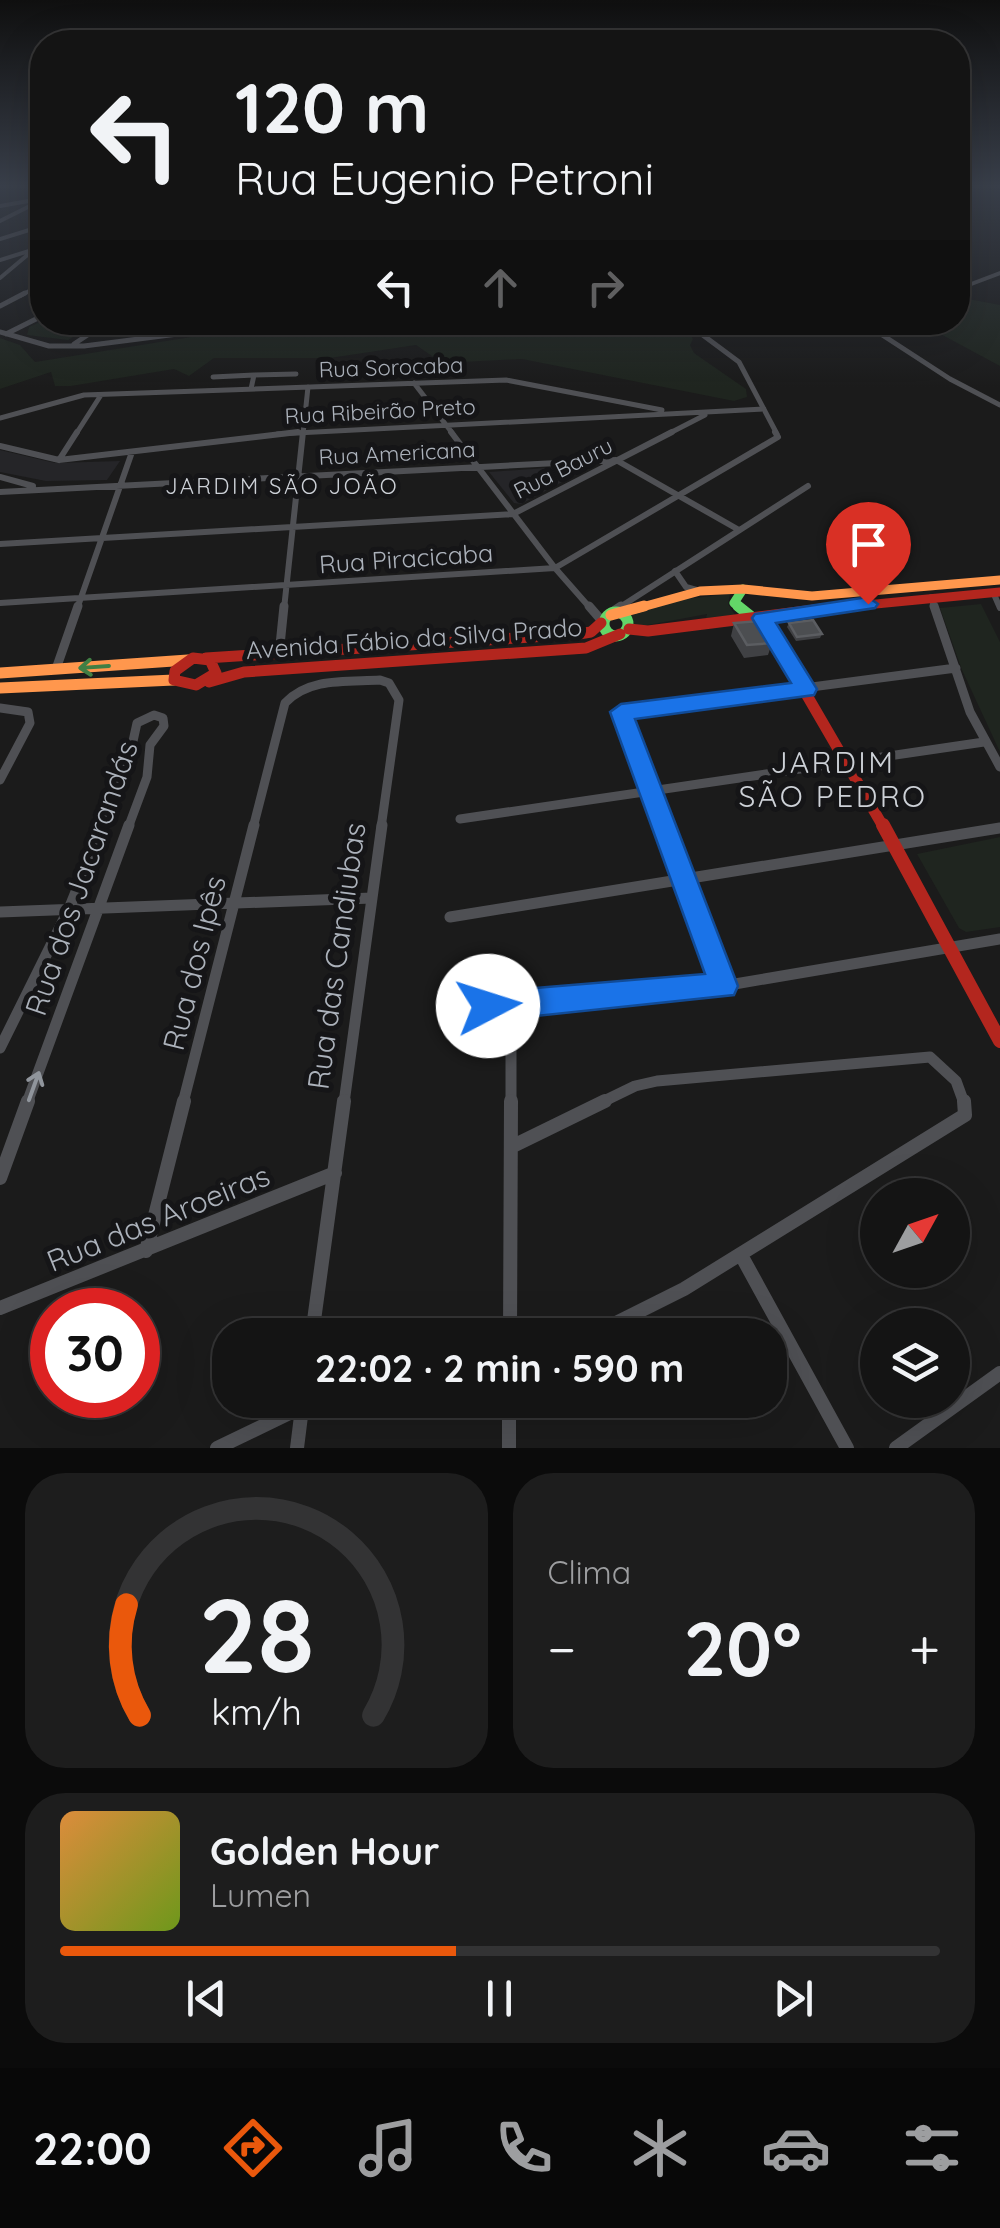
<!DOCTYPE html>
<html lang="pt">
<head>
<meta charset="utf-8">
<style>
  body { margin:0; font-family:Quicksand,sans-serif; background:#1d1d1d; color:#f1f3f6; height:100vh; display:flex; flex-direction:column; font-size:38px; white-space:nowrap }
  * { box-sizing:border-box; margin:0 }
  p { font-size:32px; color:#9d9ea0 }
  .icon { flex:none; width:55px; height:55px; fill:none; stroke:currentColor; stroke-width:2; stroke-linecap:round; stroke-linejoin:round }
  .map { position:relative; height:1448px; overflow:hidden }
  .sheet { display:flex; flex-direction:column; gap:25px; padding:25px; background:#0b0b0b; flex:1 }
  .sheet>* { flex:none }
  .guide { position:absolute; left:30px; top:30px; width:940px; height:305px; border-radius:40px; box-shadow:0 10px 40px #0002,0 0 0 2px #333334; background:#141414; color:#f1f3f6; overflow:hidden }
  .needle { width:65px; rotate:50deg }
  .controls { position:absolute; left:860px; top:1178px; display:grid; gap:20px }
  .controls a { display:grid; place-items:center; width:110px; height:110px; border-radius:50%; background:#141414; box-shadow:0 10px 40px #0002,0 0 0 2px #333334; font-size:50px }
  .speed { position:absolute; left:30px; top:1288px; display:flex; gap:20px; font-size:50px; font-weight:700; text-align:center }
  .speed>* { display:grid; place-content:center; width:130px; height:130px; border-radius:50%; background:#141414; box-shadow:0 10px 40px #0002,0 0 0 2px #333334; line-height:1 }
  .speed .limit { border:15px solid #d22; background:#fff; color:#111 }
  .pin { position:absolute; display:grid; place-items:center; width:85px; height:85px; color:#fff; margin:-102px -42px; border-radius:50% 50% 50% 0; rotate:-45deg; box-shadow:0 0 10px #0007 }
  .pin .icon { rotate:45deg }
  .me { position:absolute; width:110px; margin:-55px; rotate:85deg; stroke-linejoin:round; filter:drop-shadow(0 0 8px #0008) }
  .turn { display:flex; align-items:center; gap:35px; height:210px; padding:0 40px; font-size:45px }
  .turn .icon { width:130px; height:130px; stroke-width:2.5 }
  .turn b { display:block; font-size:70px; line-height:85px }
  .lanes { display:flex; align-items:center; height:95px; padding:0 40px; background:#0003; justify-content:center; gap:50px; direction:ltr }
  .lanes .off { opacity:.35 }
  .big { font-size:75px; font-weight:800; line-height:1.1 }
  .sheet .tile { flex:1; display:flex; flex-direction:column; justify-content:center; gap:15px; min-width:0; padding:0 35px; border-radius:40px; background:#1d1d1d }
  .sheet .dial { align-items:center; gap:0 }
  .dial svg { height:260px; overflow:visible; fill:none; stroke:#333334; stroke-width:7; stroke-linecap:round; text-anchor:middle }
  .dial text { fill:#f1f3f6; stroke:none }
  .song { display:flex; align-items:center; gap:30px }
  .cover { width:120px; height:120px; border-radius:15px; background:linear-gradient(135deg,hsl(30 70% 55%),hsl(80 70% 35%)) }
  .played { height:10px; border-radius:5px; background:linear-gradient(90deg,#ea580c 45%,#333334 45%) }
  .keys { display:flex; justify-content:space-around; direction:ltr }
  .heat { display:flex; justify-content:space-between; align-items:center; font-size:55px; direction:ltr }
  .sheet .tiles { flex:1; display:grid; gap:25px; grid-template-columns:1fr 1fr }
  .tile:last-child { grid-column:span 2 }
  .trip { position:absolute; left:212px; top:1318px; width:575px; height:100px; border-radius:40px; background:#141414; box-shadow:0 10px 40px #0002,0 0 0 2px #333334; font-weight:800; line-height:100px; text-align:center }
  .tabs { display:flex; height:160px; justify-content:space-around; align-items:center; background:#080808; color:#9d9ea0 }
  .tabs .icon { width:70px; height:70px }
  .tabs .on { color:#ea580c }
  .tabs b { font-size:45px; color:#f1f3f6 }
  .map>svg:first-child { display:block }
</style>
</head>
<body>
<div class="map">
<svg width="1000" height="1448" viewBox="0 0 1000 1448">
  <rect width="100%" height="100%" fill="#1b1b1b"/>
  <path fill="#252528" d="M0 450 55 463 120 461 107 480 46 481 0 472Z
    M588 465 590 467 521 504 514 503 489 472Z"/>
  <path fill="#1f251f" d="M958 297 1000 305V366L920 323 958 322Z
    M42 321V322L98 323 68 340 27 335 29 327Z
    M369 323H683L693 339 690 345 694 353 746 389 747 397 734 401 522 359 442 363 416 345 330 358H214L189 376 174 369 71 386H55L51 372 0 389V338L20 345 35 362 191 337Z
    M730 594 728 604 735 615 706 618 707 614 637 627 628 616 667 601Z
    M981 604 1000 642V752L962 670 940 608Z
    M1000 837V927L966 932 959 928 917 854Z"/>
  <g fill="none" stroke-linecap="round" stroke-linejoin="round">
    <path stroke="#4f5054" stroke-width="4" d="M0 206 40 199
      M0 221 42 200
      M0 239 42 226
      M0 260 42 247
      M0 278 31 252
      M958 289 1000 273
      M20 296 42 284"/>
    <path stroke="#4f5054" stroke-width="5" d="M0 306 25 293
      M692 322 696 330 739 362 777 434
      M872 322 870 327 950 379 1000 405
      M0 332 49 346H84L272 322
      M6 334 42 316
      M74 344 107 322
      M254 375 296 374
      M213 377 254 375 251 389
      M414 383 453 434
      M0 418 84 395 506 380 662 410
      M76 434 101 395
      M277 434 764 409
      M303 434 308 387
      M668 434 705 415"/>
    <path stroke="#4f5054" stroke-width="6" d="M451 432 555 568 591 609
      M0 446 59 460 298 432
      M59 460 77 432
      M0 477 33 486
      M0 492 616 460 739 530
      M0 544 513 514 672 432
      M675 571 686 587 700 591
      M993 592 1000 608
      M931 597 935 609
      M0 603 555 568 778 437 775 432
      M77 609 132 452
      M284 609 303 432
      M617 609 808 486"/>
    <path stroke="#4f5054" stroke-width="9" d="M589 606 602 621
      M934 606 970 712 1000 767
      M609 614 621 606
      M279 655 284 606
      M56 669 78 606
      M0 708 28 712 30 723 0 780
      M460 819 984 742
      M102 828 128 764 137 723 154 715 163 718 164 726 150 745 147 777 128 828
      M253 828 285 703C309 677 348 682 380 680L389 683 399 700 381 828
      M664 828 621 712 956 668"/>
    <path stroke="#4f5054" stroke-width="11" d="M663 825 723 986
      M0 912 372 898
      M450 917 1000 828
      M449 1010 723 986 1000 939
      M0 1048 69 909 103 825
      M27 1103 129 825
      M183 1103 254 825
      M344 1103 382 825
      M511 1103V1025
      M600 1103 635 1086 657 1081 930 1057 956 1081 964 1103"/>
    <path stroke="#4f5054" stroke-width="14" d="M513 1146 605 1101
      M0 1178 28 1101
      M146 1251 184 1101
      M741 1255 847 1448
      M0 1308 335 1173
      M312 1335 344 1101
      M510 1335 511 1101
      M592 1335 684 1289 965 1115 964 1101
      M509 1400V1448
      M217 1448 302 1407
      M297 1448 303 1400
      M896 1448 1000 1373"/>
    <path stroke="#63d668" stroke-width="9" d="M741 609 734 603 743 589"/>
    <path stroke="#63d668" stroke-width="11" d="M738 606 753 618
      M604 624a12 12 0 1 1 24 0a12 12 0 1 1-24 0Z"/>
    <path stroke="#ff974d" stroke-width="9" d="M635 609 700 591 743 589 812 596 1000 580"/>
    <path stroke="#ff974d" stroke-width="11" d="M611 615 644 606
      M0 673 188 660
      M0 688 174 680"/>
    <path stroke="#b3261e" stroke-width="9" d="M824 609 1000 592"/>
    <path stroke="#b3261e" stroke-width="11" d="M762 618 884 828
      M629 629 648 631 846 606
      M193 658 210 660 216 673 196 685 174 680 175 671Z
      M206 658 579 634 591 632 601 623
      M209 682 244 672 586 648 620 634"/>
    <path stroke="#b3261e" stroke-width="14" d="M883 825 1000 1041"/>
  </g>
  <path fill="#404144" d="M734 623 772 643 768 655 744 658 731 636Z
    M789 623 822 634 820 638 796 641 787 627Z"/>
  <path fill="#4c4e51" stroke="#5b5d61" stroke-width="2.5" d="M813 620 822 634 797 637 789 623Z
    M759 621 772 643 747 645 734 623Z"/>
  <defs><path id="oneway-shaft" d="M-6 0H5M1.5-3L5.5 0L1.5 3" fill="none" stroke-width="1.6" stroke-linecap="round" stroke-linejoin="round" transform="scale(2.5)"/></defs>
  <use stroke="#407f44" href="#oneway-shaft" transform="translate(94 667) rotate(176)"/>
  <use stroke="#90959c" href="#oneway-shaft" transform="translate(34 1086) rotate(-70)"/>
  <linearGradient id="sky" x2="0" y2="1"><stop stop-color="#0f0f0f"/><stop offset="0.48" stop-color="#393f4a"/><stop offset="1" stop-color="#393f4a" stop-opacity="0"/></linearGradient>
  <rect width="1000" height="387" fill="url(#sky)"/>
  <path fill="#1a73e8" stroke="#114b97" stroke-width="2.5" d="M868 597 878 604 875 608 776 623 817 689 814 695 635 719 738 986 734 995 488 1021 478 1016 474 1006 478 997 488 992 705 974 610 712 621 704 791 683 752 618 755 614Z"/>
  <g text-anchor="middle" dominant-baseline="central" stroke-width="10" stroke-linejoin="round" paint-order="stroke">
    <g font-size="22" fill="#acb2bb" stroke="#151517">
      <text transform="translate(391 367) rotate(-2)">Rua Sorocaba</text>
      <text transform="translate(380 411) rotate(-3)">Rua Ribeirão Preto</text>
      <text transform="translate(397 453) rotate(-3)">Rua Americana</text>
      <text transform="translate(563 468) rotate(-27)">Rua Bauru</text>
    </g>
    <g font-size="22" letter-spacing="2.5" fill="#cdd1d7" stroke="#151517">
      <text x="282" y="486">JARDIM SÃO JOÃO</text>
    </g>
    <g font-size="25" fill="#acb2bb" stroke="#151517">
      <text transform="translate(406 558) rotate(-4)">Rua Piracicaba</text>
      <text transform="translate(414 638) rotate(-4)">Avenida Fábio da Silva Prado</text>
    </g>
    <g font-size="30" letter-spacing="2.5" fill="#cdd1d7" stroke="#151517">
      <text x="833" y="762">JARDIM<tspan x="833" dy="34">SÃO PEDRO</tspan></text>
    </g>
    <g font-size="30" fill="#acb2bb" stroke="#151517">
      <text transform="translate(81 878) rotate(-71)">Rua dos Jacarandás</text>
      <text transform="translate(336 956) rotate(-82)">Rua das Candiubas</text>
      <text transform="translate(194 963) rotate(-76)">Rua dos Ipês</text>
      <text transform="translate(158 1218) rotate(-22)">Rua das Aroeiras</text>
    </g>
  </g>
</svg>
<div class="controls">
<a><svg class="needle" viewBox="-14 -14 28 28"><path d="M0-13l5 13h-10z" fill="#e53935"/><path d="M0 13l5-13h-10z" fill="#9d9ea0"/></svg></a>
<a><svg class="icon" aria-label="layers" viewBox="0 0 24 24"><path d="M12 4l9 5-9 5-9-5zM3 14l9 5 9-5"/></svg></a>
</div>
<div class="speed"><div class="limit">30</div></div>
<div class="pin" style="left:868px;top:604px;background:#d93025"><svg class="icon" aria-label="arrive" viewBox="0 0 24 24"><path d="M6 21V4h12l-3 4 3 4H6"/></svg></div>
<svg class="me" style="left:488px;top:1006px" viewBox="-20 -20 40 40"><circle r="19" fill="#fff"/><path d="M0-13L10 11 0 6-10 11z" fill="#1a73e8"/></svg>
<div class="trip">22:02 · 2 min · 590 m</div>
<div class="guide">
<div class="turn"><svg class="icon" aria-label="left" viewBox="0 0 24 24"><path d="M17 20v-9H6M10 6l-5 5 5 5"/></svg><div><b>120 m</b>Rua Eugenio Petroni</div></div>
<div class="lanes"><svg class="icon" aria-label="left" viewBox="0 0 24 24"><path d="M17 20v-9H6M10 6l-5 5 5 5"/></svg><svg class="icon off" aria-label="ahead" viewBox="0 0 24 24"><path d="M12 20V5M6 11l6-6 6 6"/></svg><svg class="icon off" aria-label="right" viewBox="0 0 24 24"><path d="M7 20v-9h11M14 6l5 5-5 5"/></svg></div>
</div>
</div>
<section class="sheet">
<div class="tiles">
<div class="tile dial"><svg viewBox="0 0 100 80">
<path d="M14 69A42 42 0 1 1 86 69"/>
<path d="M14 69A42 42 0 0 1 10 35" stroke="#ea580c"/>
<text x="50" y="56" font-size="32" font-weight="700">28</text>
<text x="50" y="72" font-size="11">km/h</text>
</svg></div>
<div class="tile"><p>Clima</p>
<div class="heat"><a>−</a><b class="big">20°</b><a>+</a></div>
</div>
<div class="tile">
<div class="song"><i class="cover"></i><div><b>Golden Hour</b><p>Lumen</p></div></div>
<div class="played"></div>
<div class="keys"><svg class="icon" aria-label="previous" viewBox="0 0 24 24"><path d="M18 5L8 12l10 7zM5 5v14"/></svg><svg class="icon" aria-label="pause" viewBox="0 0 24 24"><path d="M8 5v14M16 5v14"/></svg><svg class="icon" aria-label="next" viewBox="0 0 24 24"><path d="M6 5l10 7-10 7zM19 5v14"/></svg></div>
</div>
</div>
</section>
<nav class="tabs">
<b>22:00</b>
<svg class="icon on" aria-label="directions" viewBox="0 0 24 24"><path d="M12 3l9 9-9 9-9-9zM9 14v-3h6M13 9l2 2-2 2"/></svg>
<svg class="icon" aria-label="music" viewBox="0 0 24 24"><path d="M9 18V5l10-2v13"/><circle cx="6" cy="18" r="3"/><circle cx="16" cy="16" r="3"/></svg>
<svg class="icon" aria-label="phone" viewBox="0 0 24 24"><path d="M5 4h4l2 5-3 2q2 4 5 5l2-3 5 2v4C11 20 4 13 5 4z"/></svg>
<svg class="icon" aria-label="climate" viewBox="0 0 24 24"><path d="M12 3v18M4 7l16 10M4 17L20 7"/></svg>
<svg class="icon" aria-label="car" viewBox="0 0 24 24"><path d="M5 17H2v-5l4-1 3-4h7l3 4 3 1v5h-3M9 17h6M6 11h13"/><circle cx="7" cy="17" r="2"/><circle cx="17" cy="17" r="2"/></svg>
<svg class="icon" aria-label="filters" viewBox="0 0 24 24"><path d="M4 7h16M4 17h16"/><circle cx="9" cy="7" r="2"/><circle cx="15" cy="17" r="2"/></svg>
</nav>
</body>
</html>
